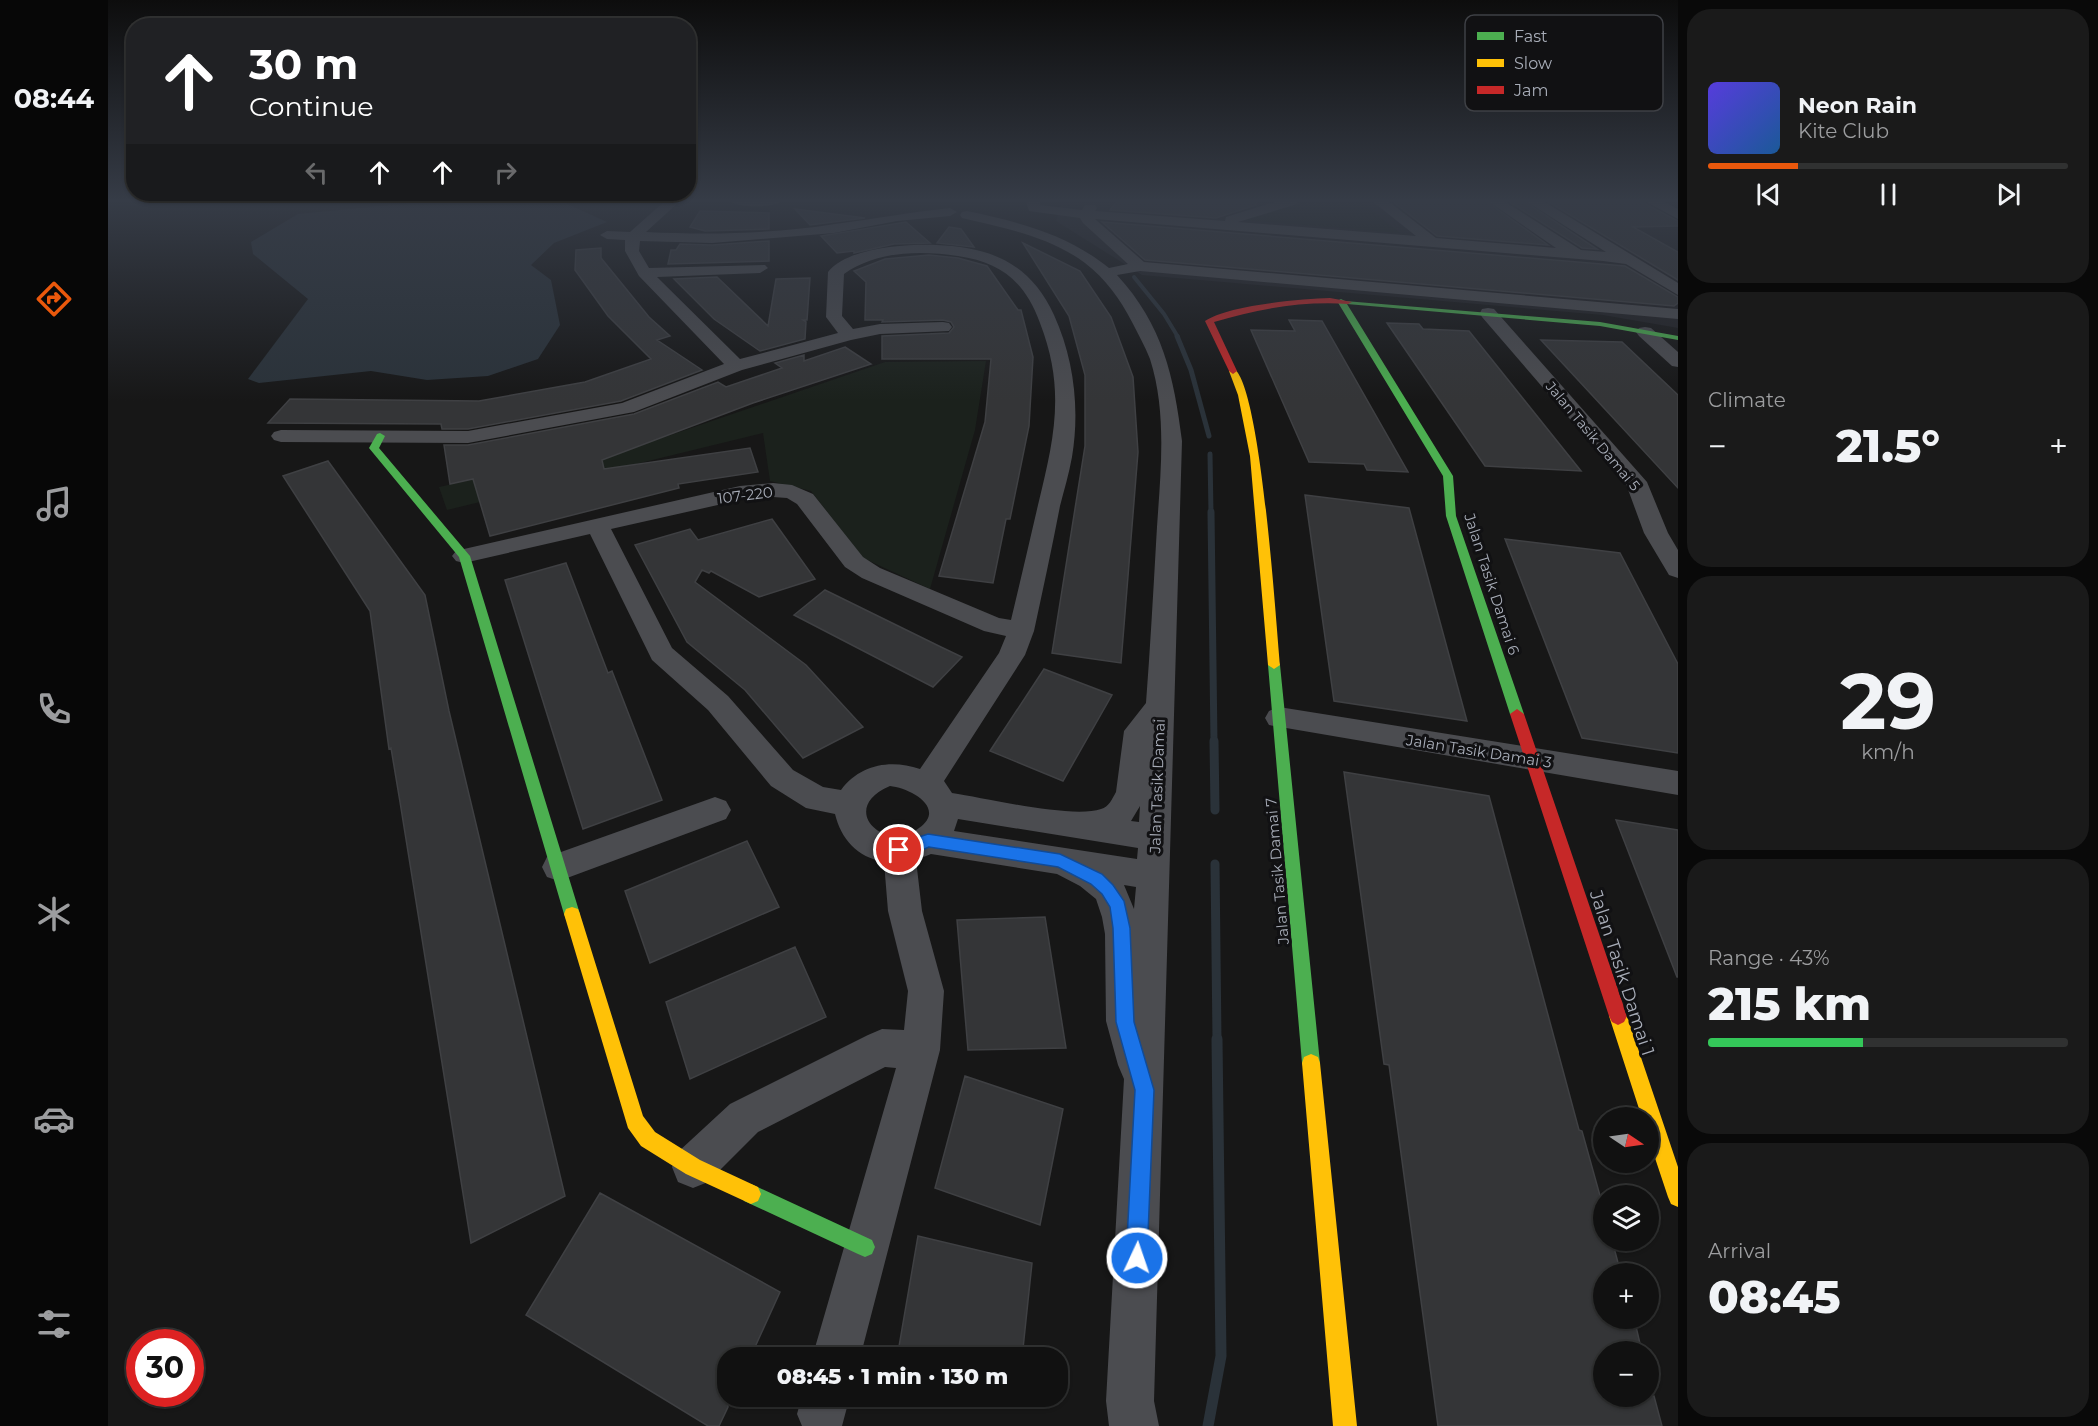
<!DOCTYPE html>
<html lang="en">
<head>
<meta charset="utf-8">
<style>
  body { margin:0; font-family:Montserrat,sans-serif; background:#1a1a1a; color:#f1f3f6; height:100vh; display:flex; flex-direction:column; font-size:22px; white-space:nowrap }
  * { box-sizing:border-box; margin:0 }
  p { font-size:20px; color:#9c9d9f }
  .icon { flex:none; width:33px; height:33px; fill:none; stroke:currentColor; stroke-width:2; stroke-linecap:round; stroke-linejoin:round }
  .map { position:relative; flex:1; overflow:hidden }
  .side { display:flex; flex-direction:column; gap:9px; padding:9px; background:#090909; width:420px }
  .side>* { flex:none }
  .guide { position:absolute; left:18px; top:18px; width:570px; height:183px; border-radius:24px; box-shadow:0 2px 4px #0004,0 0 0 2px #303131; background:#202124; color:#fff; overflow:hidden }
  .needle { width:39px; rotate:103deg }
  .controls { position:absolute; left:1485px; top:1107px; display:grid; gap:12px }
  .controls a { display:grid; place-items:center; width:66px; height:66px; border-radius:50%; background:#111; box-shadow:0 2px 4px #0004,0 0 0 2px #303131; font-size:30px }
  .speed { position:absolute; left:18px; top:1329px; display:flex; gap:12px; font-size:30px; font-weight:700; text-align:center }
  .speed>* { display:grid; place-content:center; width:78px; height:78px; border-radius:50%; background:#111; box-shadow:0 2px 4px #0004,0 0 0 2px #303131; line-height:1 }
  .speed .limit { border:9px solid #d22; background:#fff; color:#111 }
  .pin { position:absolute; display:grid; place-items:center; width:51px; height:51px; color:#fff; margin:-26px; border:3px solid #fff; border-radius:50%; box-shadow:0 2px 6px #0007 }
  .me { position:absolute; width:66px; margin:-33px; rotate:3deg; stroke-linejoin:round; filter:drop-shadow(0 0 4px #0008) }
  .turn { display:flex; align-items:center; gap:21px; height:126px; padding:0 24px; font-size:27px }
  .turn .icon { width:78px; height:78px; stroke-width:2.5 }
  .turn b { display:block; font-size:42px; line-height:51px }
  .lanes { display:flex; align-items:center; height:57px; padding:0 24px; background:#0003; justify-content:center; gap:30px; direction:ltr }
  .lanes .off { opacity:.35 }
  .big { font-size:45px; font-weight:800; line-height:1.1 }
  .side .widget { flex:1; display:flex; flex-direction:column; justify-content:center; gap:9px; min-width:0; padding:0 21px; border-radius:24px; background:#1a1a1a }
  .side .dial { align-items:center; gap:0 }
  .dial b { font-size:78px; line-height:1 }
  .song { display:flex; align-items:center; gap:18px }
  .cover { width:72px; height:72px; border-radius:9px; background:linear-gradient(135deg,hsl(250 70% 55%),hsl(210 70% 35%)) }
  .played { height:6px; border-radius:3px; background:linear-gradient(90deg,#ea580c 25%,#303131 25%) }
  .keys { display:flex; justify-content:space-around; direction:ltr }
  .heat { display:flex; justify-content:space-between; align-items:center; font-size:33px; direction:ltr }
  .charge { height:9px; border-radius:4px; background:linear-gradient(90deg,#34c759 43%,#303131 0) }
  .trip { position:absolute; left:609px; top:1347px; width:351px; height:60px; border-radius:24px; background:#111; box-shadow:0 2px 4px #0004,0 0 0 2px #303131; font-weight:800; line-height:60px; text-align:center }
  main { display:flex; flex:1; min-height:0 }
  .menu { display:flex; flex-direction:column; width:108px; justify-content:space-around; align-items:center; background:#070707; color:#9c9d9f }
  .menu .icon { width:42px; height:42px }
  .menu .current { color:#ea580c }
  .menu b { font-size:27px; color:#f1f3f6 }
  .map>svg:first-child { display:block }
</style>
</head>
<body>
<main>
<nav class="menu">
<b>08:44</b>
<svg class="icon current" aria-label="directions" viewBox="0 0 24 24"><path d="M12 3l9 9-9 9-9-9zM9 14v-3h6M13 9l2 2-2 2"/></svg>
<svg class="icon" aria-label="music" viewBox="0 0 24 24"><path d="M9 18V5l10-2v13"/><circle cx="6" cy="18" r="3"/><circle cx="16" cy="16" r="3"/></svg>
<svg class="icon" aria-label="phone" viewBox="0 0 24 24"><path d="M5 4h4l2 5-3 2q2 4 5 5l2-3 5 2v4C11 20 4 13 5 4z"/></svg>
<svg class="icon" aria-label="climate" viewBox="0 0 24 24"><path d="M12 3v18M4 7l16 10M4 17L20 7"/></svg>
<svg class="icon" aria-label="car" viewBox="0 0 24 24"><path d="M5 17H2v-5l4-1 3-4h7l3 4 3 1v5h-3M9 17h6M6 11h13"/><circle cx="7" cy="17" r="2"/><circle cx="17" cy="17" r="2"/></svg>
<svg class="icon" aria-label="filters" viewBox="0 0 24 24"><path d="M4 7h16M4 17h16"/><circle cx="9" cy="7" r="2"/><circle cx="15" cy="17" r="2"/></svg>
</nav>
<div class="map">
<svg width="1570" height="1426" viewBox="0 0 1570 1426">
  <rect width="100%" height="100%" fill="#171717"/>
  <path fill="#212124" d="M954 201H1570V328L1495 315 1034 275 948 221Z"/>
  <path fill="#1b211c" d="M1199 201H1252L1292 233 1137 220Z
    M878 361 867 430 822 589 755 558 703 491 662 481 655 433 339 510 331 487 548 440 777 362Z"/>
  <path fill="#2a3239" d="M326 201 457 203 499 222 446 243 423 265 443 280 452 325 430 359 380 376 319 380 263 371 151 383 140 379 200 299 145 254 143 242 190 214Z"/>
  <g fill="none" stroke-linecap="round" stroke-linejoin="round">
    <path stroke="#2a3239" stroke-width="4" d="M1026 277 1056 314 1070 337"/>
    <path stroke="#2a3239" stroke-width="5" d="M1069 336 1083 370 1101 436
      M1102 454 1103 514"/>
    <path stroke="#2a3239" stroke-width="7" d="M1103 512 1106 743"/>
    <path stroke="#2a3239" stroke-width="9" d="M1106 741 1107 810
      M1107 864 1109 1040"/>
    <path stroke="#2a3239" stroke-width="11" d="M1100 1426 1113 1356 1109 1039"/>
  </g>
  <path fill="#343537" stroke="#3f4043" stroke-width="1.5" d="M1009 201H1148V205L1108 218 1002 210Z
    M1284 201H1378L1440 245 1329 236Z
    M1400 201H1416L1489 249 1474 248Z
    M1439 201H1532L1570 221V226L1525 227 1570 252V280Z
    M687 209 757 218 702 225Z
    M592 211 661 213V229L597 231 582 227Z
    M798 222 822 243 786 244 746 253V251L729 253 713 236Z
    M994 222 1517 266 1570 297V303L1566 306 1037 260Z
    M841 227 853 229 866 247 829 243Z
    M661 241V261L560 264 563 250H568L572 244 604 245Z
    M915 243 972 271 1003 317 1025 377 1030 452 1013 663 944 653 977 446V375L961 316Z
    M493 248V258L541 317 562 336 549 340 594 370 513 401 360 429H334L333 424 160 423 182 399 371 401 477 382 543 359 500 316 467 270 468 250Z
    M821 255 850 258 879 266 910 310H913L925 357 921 426 902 519H898L885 583 831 576 877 422 883 359H774V336L841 333 846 327 843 322 835 320 774 322 775 320H757L758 282 746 271 777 259Z
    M609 277 660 326 668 279 702 278 699 320H695L698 322 697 339 652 351 606 319 566 279Z
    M1181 320 1214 321 1300 472 1259 470 1256 464 1201 462 1143 330 1187 331Z
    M1279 323 1311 324 1315 329 1361 331 1473 471 1377 466Z
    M1433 340 1514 342 1570 395V488Z
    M737 347 763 364 645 403 494 460 496 469 642 448 650 472 570 484 571 488 382 536 365 479 342 484 336 445H360L526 414 610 382 618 387 674 368 667 363 696 355V361Z
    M220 461 317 595 341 711 457 1196 363 1243 292 802 283 748 281 749 262 611 175 476Z
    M1197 495 1301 508 1359 721 1226 701Z
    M664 519 707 579 651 597 603 571 601 573 594 570 587 582 698 665 755 727 695 758 637 690 579 642 527 545 582 529 590 540Z
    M1397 539 1512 553 1570 664V753L1474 738Z
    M458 563 500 673 504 671 554 800 475 829 397 580Z
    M717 590 833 647 854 657 825 687 686 615Z
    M936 669 1004 695 955 781 882 751Z
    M1236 772 1381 796 1471 1130 1474 1131 1496 1210V1240H1504L1513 1274H1496V1318H1526L1534 1352H1496V1396H1546L1554 1426H1330L1281 1065 1276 1064Z
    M1508 820 1570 830V977H1569Z
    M639 841 671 907 542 963 517 891Z
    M937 917 958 1048 860 1050 849 920Z
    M687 947 718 1017 582 1079 558 1002Z
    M857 1076 955 1109 932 1225 827 1188Z
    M492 1193 672 1292 642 1358H620V1407L611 1426H600L418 1315Z
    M810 1236 924 1263 914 1358H789Z"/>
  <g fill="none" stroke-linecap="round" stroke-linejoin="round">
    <path fill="#4b4c50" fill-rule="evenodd" d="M557 201H572L538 232C601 235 665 234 727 224 766 219 803 212 842 208L849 212 842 216 789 221 726 233 604 243 532 241 531 251 541 268 657 265 660 268 652 273 549 277 632 359 730 333 718 317 720 272C740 247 799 244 828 245 883 247 922 263 946 315 966 359 972 409 964 457 961 474 956 490 952 506 944 548 935 589 926 631L917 655 836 781 844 793C878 798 964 819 993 809 1001 807 1004 799 1008 792L1016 731 1038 703C1042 650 1045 597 1048 544 1051 484 1061 418 1042 359 1037 346 1030 334 1024 322 1012 299 998 279 977 263 941 236 896 228 854 218L852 215 854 212 859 211C911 222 959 234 1001 268L1020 264 975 223 972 218 921 211 918 201H932V205L974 210 977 205H987L989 208 987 211 1117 221 1118 217 1170 201H1191L1189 204 1130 222 1308 236 1264 201H1280L1328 238 1448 248 1380 201H1396L1473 250 1498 252 1418 201H1435L1570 283V295L1518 264 1495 261 987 219 1036 262 1570 309V319L1032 271 1009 275C1055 325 1066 377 1074 441L1046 1401 1051 1426H1001L998 1401 1016 1079 1010 1065 998 1021 997 934 994 917 988 899 972 886 949 874 823 854 808 860 814 911 836 991 832 1050 752 1358H704L788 1068 777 1067 650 1132 600 1182 585 1188 570 1182 564 1167 570 1152 622 1104 760 1035 774 1029 796 1030 800 991 780 911 776 862C749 857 733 839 727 814L698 808 663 786 600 710 544 660 482 534 356 563 348 561 344 556 348 551 356 549 632 486 665 483 684 485 705 494 755 557 772 568 891 618 903 620C912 582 921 544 930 505 946 439 958 390 932 323 917 282 893 262 850 256 812 250 768 251 736 274L734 316 745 329 772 324 835 322 841 323 844 327 841 331 772 334 743 340 634 370 526 412 360 443 173 442 166 440 163 436 166 432 173 430 360 431 514 403 616 364 531 276 517 251V240L499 239 492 235 499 231 522 232ZM665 497 679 498 689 504 737 567 754 578 876 631 898 636 891 653 812 769C783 759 752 764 733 790L715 787 685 770 620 696 564 648 503 529 632 500ZM782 786C802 788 839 808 811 828 776 854 729 808 782 786ZM1032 806 1031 822 1023 821ZM850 819 1030 848 1029 859 846 831ZM1016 885 1028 887 1026 909Z
      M622 201H674C666 208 630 208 622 201Z
      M1537 201H1554L1570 209V219Z
      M1380 308 1386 309 1539 482 1560 533 1570 550V578L1561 575 1536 533 1518 484 1374 317 1372 313 1374 309Z
      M1537 327 1543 328 1570 352V367L1564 366 1531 336 1528 332 1531 328Z
      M1171 707 1570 771V795L1161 725 1157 718 1161 711Z
      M607 797 618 801 623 810 618 819 451 881 439 877 434 867 439 857Z
      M694 1396H742L734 1426H694L689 1414Z"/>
    <path fill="#4caf50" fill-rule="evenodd" d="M1233 299 1237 301 1492 322 1570 336V340L1492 326 1239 304 1345 476 1348 516 1416 714 1414 717 1409 719 1402 714 1338 516 1335 476 1229 301Z
      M272 433 277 436 271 448 362 556 472 914 470 919 464 921 458 919 456 914 351 557 261 448 269 434Z
      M1166 661 1172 665 1212 1063 1210 1069 1203 1072 1196 1069 1194 1063 1160 665Z
      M643 1184 764 1240 767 1247 764 1254 757 1257 750 1254 636 1201 633 1194 636 1187Z"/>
    <path fill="#ffc107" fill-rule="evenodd" d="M1125 368C1153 382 1168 624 1172 665L1166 669 1160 665 1142 456 1130 395 1121 371Z
      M464 907 470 909 472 914 535 1116 547 1132 592 1160 650 1187 653 1194 650 1201 643 1204 578 1174 533 1146 520 1128 456 914 458 909Z
      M1510 1007 1516 1010 1519 1016 1570 1167V1207L1563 1204 1560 1197 1540 1137V1118H1534L1501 1016 1504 1010Z
      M1203 1054 1210 1057 1212 1063 1249 1426H1225L1194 1063 1196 1057Z"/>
    <path fill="#c62828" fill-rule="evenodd" d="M1222 298 1244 302 1240 304C1193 301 1150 309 1106 322L1129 371 1125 374 1121 371 1097 321C1121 305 1192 299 1222 298Z
      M1409 709 1416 714 1519 1016 1516 1022 1510 1025 1504 1022 1501 1016 1402 714Z"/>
  </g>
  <linearGradient id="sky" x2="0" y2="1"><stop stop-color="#0d0d0d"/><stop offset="0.5" stop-color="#363c47"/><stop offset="1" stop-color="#363c47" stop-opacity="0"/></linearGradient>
  <rect width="1570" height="401" fill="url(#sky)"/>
  <path fill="#1a73e8" stroke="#114b97" stroke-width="1.5" d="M820 834 952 854 994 874 1005 885 1016 901 1022 928 1026 1022 1046 1090 1039 1258 1036 1265 1029 1268 1021 1265 1018 1258 1027 1090 1008 1022 1005 928 1002 907 994 894 983 884 950 867 821 847C811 852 797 858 786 854L783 850 786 845Z"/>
  <g text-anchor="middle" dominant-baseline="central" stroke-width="6" stroke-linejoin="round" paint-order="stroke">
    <g font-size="14" fill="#a8adb8" stroke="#111113">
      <text transform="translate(1485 436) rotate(50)">Jalan Tasik Damai 5</text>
    </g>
    <g font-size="15" fill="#a8adb8" stroke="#111113">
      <text transform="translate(637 495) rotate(-7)">107-220</text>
      <text transform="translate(1384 584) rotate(72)">Jalan Tasik Damai 6</text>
      <text transform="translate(1371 751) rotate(9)">Jalan Tasik Damai 3</text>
      <text transform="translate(1049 786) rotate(-88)">Jalan Tasik Damai</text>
      <text transform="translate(1169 871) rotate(-95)">Jalan Tasik Damai 7</text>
    </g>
    <g font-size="18" fill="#a8adb8" stroke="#111113">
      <text transform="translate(1514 973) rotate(72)">Jalan Tasik Damai 1</text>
    </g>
  </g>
  <rect x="1357" y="15" width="198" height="96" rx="9" fill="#111113" stroke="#3e4045" stroke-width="1.5"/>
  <rect x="1369" y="32" width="27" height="8" fill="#4caf50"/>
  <rect x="1369" y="59" width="27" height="8" fill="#ffc107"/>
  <rect x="1369" y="86" width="27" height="8" fill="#c62828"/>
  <g font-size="16" fill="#a8adb8">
    <text x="1406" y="42">Fast</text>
    <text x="1406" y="69">Slow</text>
    <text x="1406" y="96">Jam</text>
  </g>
</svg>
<div class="controls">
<a><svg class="needle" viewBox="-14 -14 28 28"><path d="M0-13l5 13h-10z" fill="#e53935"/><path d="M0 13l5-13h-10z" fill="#9c9d9f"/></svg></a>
<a><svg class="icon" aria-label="layers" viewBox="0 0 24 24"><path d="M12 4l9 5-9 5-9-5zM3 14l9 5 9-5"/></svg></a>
<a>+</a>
<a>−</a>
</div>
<div class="speed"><div class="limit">30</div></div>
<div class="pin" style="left:791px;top:850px;background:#d93025"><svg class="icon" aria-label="arrive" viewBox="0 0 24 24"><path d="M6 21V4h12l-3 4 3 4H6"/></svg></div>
<svg class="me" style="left:1029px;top:1258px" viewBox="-20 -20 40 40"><circle r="17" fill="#1a73e8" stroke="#fff" stroke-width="3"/><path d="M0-11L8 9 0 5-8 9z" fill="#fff"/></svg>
<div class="trip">08:45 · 1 min · 130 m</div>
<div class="guide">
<div class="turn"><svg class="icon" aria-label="ahead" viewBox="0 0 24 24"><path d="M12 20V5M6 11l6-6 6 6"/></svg><div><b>30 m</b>Continue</div></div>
<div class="lanes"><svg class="icon off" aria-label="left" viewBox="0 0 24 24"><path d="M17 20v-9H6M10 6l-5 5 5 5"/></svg><svg class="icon" aria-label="ahead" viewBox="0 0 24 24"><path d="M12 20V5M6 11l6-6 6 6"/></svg><svg class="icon" aria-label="ahead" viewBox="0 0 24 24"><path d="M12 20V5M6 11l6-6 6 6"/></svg><svg class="icon off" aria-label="right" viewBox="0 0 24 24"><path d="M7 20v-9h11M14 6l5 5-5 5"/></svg></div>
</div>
</div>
<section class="side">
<div class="widget">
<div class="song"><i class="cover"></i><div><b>Neon Rain</b><p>Kite Club</p></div></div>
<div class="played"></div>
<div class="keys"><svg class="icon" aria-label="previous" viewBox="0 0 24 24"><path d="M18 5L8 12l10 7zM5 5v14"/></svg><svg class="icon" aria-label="pause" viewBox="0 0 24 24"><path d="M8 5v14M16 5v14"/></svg><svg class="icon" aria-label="next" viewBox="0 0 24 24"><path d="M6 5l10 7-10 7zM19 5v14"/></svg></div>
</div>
<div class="widget"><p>Climate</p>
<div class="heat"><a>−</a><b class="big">21.5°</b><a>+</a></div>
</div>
<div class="widget dial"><b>29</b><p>km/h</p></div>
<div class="widget"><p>Range · 43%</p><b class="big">215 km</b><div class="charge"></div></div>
<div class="widget"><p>Arrival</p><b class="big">08:45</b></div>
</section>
</main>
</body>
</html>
